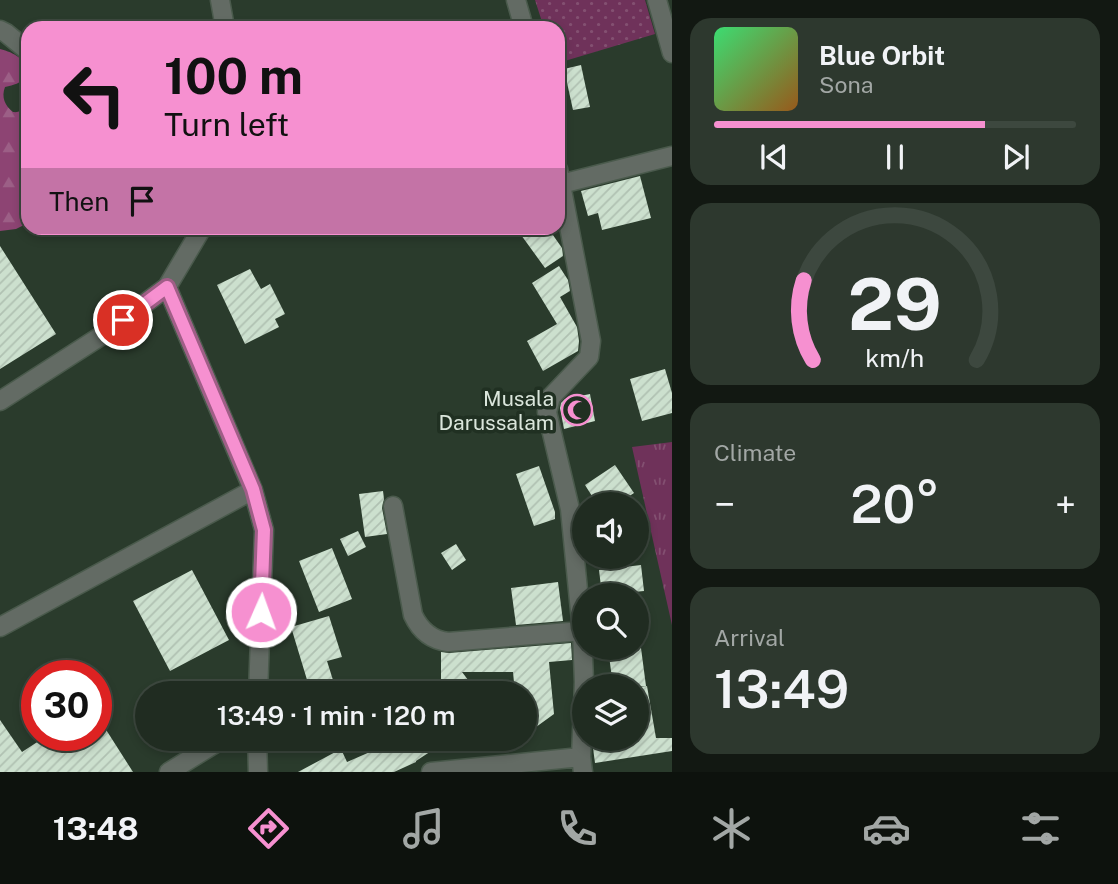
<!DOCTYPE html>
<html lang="en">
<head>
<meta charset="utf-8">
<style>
  body { margin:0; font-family:"Public Sans",sans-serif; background:#2d382e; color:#f1f3f6; height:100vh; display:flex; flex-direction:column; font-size:26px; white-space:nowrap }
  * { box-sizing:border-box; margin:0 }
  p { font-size:23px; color:#a2a7a5 }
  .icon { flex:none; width:38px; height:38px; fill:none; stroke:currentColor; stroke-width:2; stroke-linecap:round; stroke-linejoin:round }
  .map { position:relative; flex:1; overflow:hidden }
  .side { display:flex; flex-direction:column; gap:18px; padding:18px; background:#121812; width:446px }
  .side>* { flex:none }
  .guide { position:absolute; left:21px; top:21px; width:544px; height:214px; border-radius:21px; box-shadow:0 4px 10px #0003,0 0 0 2px #3d483f; background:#f690d0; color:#111; overflow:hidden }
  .buttons { position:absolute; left:572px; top:492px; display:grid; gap:14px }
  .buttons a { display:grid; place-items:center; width:77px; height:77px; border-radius:50%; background:#202c21; box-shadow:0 4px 10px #0003,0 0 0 2px #3d483f; font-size:35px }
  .speed { position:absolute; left:21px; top:660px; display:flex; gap:14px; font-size:35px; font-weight:700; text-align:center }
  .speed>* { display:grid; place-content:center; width:91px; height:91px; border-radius:50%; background:#202c21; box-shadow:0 4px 10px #0003,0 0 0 2px #3d483f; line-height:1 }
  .speed .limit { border:10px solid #d22; background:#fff; color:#111 }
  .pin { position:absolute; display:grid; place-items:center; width:60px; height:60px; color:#fff; margin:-30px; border:4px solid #fff; border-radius:50%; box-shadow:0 2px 7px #0007 }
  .me { position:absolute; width:77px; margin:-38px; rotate:2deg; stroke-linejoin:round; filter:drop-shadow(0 0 5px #0008) }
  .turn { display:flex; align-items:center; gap:24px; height:147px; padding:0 28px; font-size:32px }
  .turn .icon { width:91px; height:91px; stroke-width:2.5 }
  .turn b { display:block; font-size:49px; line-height:60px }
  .then { display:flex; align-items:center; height:66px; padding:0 28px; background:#0003; gap:14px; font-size:26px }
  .big { font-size:52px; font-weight:600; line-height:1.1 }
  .side .card { flex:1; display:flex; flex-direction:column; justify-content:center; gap:10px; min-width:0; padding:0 24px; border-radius:21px; background:#2d382e }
  .side .dial { align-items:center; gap:0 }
  .dial svg { height:182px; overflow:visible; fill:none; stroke:#3d483f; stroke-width:7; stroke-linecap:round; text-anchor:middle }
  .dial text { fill:#f1f3f6; stroke:none }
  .song { display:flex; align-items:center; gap:21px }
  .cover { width:84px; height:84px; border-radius:10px; background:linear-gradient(135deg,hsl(140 70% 55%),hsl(30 70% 35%)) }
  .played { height:7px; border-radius:4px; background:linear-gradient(90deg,#f690d0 75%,#3d483f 75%) }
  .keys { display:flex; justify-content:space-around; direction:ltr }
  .heat { display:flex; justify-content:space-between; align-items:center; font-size:38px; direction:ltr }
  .trip { position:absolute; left:135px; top:681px; width:402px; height:70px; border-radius:35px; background:#202c21; box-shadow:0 4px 10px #0003,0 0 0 2px #3d483f; font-weight:600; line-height:70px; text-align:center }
  .menu { display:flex; height:112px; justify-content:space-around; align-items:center; background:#0d120d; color:#a2a7a5 }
  .menu .icon { width:49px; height:49px }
  .menu .selected { color:#f690d0 }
  .menu b { font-size:32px; color:#f1f3f6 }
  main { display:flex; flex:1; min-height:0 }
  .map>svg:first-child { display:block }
</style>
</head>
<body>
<main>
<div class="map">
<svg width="672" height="772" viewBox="0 0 672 772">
  <defs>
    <pattern id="grass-tufts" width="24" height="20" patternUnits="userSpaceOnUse" patternTransform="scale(1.75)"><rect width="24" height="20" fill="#6f325a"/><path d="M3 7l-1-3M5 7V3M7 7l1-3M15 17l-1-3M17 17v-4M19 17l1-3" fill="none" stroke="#835071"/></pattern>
    <pattern id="forest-firs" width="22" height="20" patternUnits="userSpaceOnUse" patternTransform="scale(1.75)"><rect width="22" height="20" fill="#8d4473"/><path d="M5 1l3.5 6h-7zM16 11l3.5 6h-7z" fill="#9c5f86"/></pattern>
    <pattern id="park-dots" width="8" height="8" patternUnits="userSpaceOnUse" patternTransform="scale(1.75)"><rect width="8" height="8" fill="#6f325a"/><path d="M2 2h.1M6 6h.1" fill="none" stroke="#835071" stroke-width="1.8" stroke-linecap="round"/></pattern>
    <pattern id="building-hatch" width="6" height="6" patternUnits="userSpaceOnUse" patternTransform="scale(1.75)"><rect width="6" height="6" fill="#cce0ce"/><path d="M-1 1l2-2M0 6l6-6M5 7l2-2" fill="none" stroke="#b0c1b2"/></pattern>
  </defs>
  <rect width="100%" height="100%" fill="#2a3b2c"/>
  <path fill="url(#grass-tufts)" d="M672 442V625L632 447Z"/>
  <path fill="url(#forest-firs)" d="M0 49C29 56 43 80 5 87 1 97 5 106 13 112 20 113 23 109 28 104V223L16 229 0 231Z"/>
  <path fill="url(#park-dots)" d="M535 0H645L655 34 558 63V28H544Z"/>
  <path fill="url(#building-hatch)" d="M581 65 590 107 573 110 564 69Z
    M640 176 651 218 602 230 598 213 588 216 581 191Z
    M516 228H548L562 248 563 256 545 268Z
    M0 246 56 334 0 369Z
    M559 266 568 280 570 291 560 297 577 327 579 341 578 351 543 371 527 341 557 324 532 283Z
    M250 269 261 289 270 284 285 314 275 319 279 327 245 344 217 285Z
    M665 369 672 393V413L642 421 630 379Z
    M590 394 595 421 564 429 560 408 561 403 565 399Z
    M615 465 634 493 617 504H597L585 485Z
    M539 466 555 512V519L534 526 516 474Z
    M383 491 384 499 382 508 387 534 365 537 359 494Z
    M358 531 366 547 348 556 340 539Z
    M456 544 466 560 452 570 441 553Z
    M332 548 352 599 319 612 299 561Z
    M641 565 644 591 602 595 599 570Z
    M192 570 229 640 170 671 133 601Z
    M558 582 563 621 516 625 511 588Z
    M329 616 342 657 327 661 337 693H311L291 627Z
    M571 643 572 660 549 662 554 714 525 735V693H515L513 672H462L478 693H448L441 685V652L449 653Z
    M608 648H641L646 686H613Z
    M647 686 656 738H672V751L595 763 593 748V738H637V687Z
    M96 714 133 772H0V720L22 752 48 735H96Z
    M402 738H451L416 761V762L394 772H298L341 749 347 762Z"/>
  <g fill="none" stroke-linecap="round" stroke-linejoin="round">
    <g stroke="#4a5a4c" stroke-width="21">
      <path id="street" d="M220 0 225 28
        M516 0 524 28
        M657 0 672 53
        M0 30 6 33 28 51
        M558 169 591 341 589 357 551 397 547 412 570 509 582 631 584 682 581 757 583 772
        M561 184 672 156
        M202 228 167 287 253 490 264 530 258 693
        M0 401 101 336 167 287
        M393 506 413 615C420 630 431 640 448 642L582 631
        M0 627 253 490
        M257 738 258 772
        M169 772 224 738
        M431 772 581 757"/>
    </g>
    <use href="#street" stroke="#636b64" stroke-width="18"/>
  </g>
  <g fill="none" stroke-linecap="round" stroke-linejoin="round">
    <g stroke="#a05e87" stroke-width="18">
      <path id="route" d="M123 320 167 287 253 489 264 530 261 612"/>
    </g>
    <use href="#route" stroke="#f690d0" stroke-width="12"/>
  </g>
  <defs>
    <g id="mosque-ring" transform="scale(1.575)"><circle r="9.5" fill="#203022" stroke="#f690d0" stroke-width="1.5"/><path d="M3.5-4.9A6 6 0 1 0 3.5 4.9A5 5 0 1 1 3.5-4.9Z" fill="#f690d0"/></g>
  </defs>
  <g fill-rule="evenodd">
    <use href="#mosque-ring" x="577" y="410"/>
  </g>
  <g text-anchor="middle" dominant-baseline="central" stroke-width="7" stroke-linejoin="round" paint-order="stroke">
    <g font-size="21" fill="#dae5db" stroke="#203022" text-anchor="end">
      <text x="554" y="398">Musala<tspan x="554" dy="24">Darussalam</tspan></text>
    </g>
  </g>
</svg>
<div class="buttons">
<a><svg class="icon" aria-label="sound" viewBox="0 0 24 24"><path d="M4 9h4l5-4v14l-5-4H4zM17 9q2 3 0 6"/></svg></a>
<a><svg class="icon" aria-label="search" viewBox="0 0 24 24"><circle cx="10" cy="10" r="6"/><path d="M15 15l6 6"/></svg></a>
<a><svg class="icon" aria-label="layers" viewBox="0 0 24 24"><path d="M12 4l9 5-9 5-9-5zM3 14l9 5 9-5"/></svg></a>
</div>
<div class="speed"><div class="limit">30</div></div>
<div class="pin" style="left:123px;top:320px;background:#d93025"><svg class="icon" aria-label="arrive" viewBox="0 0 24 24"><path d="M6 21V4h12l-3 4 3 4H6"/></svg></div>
<svg class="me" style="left:261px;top:612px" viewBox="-20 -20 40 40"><circle r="17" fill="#f690d0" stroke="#fff" stroke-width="3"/><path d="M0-11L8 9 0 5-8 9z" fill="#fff"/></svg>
<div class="trip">13:49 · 1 min · 120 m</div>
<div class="guide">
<div class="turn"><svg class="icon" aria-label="left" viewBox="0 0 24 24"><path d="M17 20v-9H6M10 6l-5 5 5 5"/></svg><div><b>100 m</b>Turn left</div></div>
<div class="then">Then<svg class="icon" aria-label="arrive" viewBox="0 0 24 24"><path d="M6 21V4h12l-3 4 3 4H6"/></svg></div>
</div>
</div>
<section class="side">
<div class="card">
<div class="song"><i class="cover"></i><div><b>Blue Orbit</b><p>Sona</p></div></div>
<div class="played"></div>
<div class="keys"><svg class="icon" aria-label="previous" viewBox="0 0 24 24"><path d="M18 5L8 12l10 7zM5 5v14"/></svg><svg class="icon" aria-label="pause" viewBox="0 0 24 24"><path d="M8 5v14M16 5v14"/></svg><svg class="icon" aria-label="next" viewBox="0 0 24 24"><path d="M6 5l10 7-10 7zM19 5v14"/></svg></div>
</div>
<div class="card dial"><svg viewBox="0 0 100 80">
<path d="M14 69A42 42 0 1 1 86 69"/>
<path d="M14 69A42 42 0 0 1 10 34" stroke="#f690d0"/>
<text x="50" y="56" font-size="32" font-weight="700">29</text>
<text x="50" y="72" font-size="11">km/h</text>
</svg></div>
<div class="card"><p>Climate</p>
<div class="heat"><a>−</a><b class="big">20°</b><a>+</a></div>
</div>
<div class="card"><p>Arrival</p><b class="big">13:49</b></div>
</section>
</main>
<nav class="menu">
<b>13:48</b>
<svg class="icon selected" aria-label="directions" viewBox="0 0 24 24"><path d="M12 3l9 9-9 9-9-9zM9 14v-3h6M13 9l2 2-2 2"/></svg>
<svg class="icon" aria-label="music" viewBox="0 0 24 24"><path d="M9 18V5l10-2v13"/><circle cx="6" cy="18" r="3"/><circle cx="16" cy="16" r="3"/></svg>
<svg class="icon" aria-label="phone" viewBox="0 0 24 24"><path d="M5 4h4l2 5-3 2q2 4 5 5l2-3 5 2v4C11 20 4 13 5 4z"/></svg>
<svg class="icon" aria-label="climate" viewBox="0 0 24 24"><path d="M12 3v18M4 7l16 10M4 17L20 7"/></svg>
<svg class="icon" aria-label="car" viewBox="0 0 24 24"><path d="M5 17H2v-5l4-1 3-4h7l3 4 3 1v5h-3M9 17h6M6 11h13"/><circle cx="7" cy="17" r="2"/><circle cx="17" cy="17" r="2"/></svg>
<svg class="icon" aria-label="filters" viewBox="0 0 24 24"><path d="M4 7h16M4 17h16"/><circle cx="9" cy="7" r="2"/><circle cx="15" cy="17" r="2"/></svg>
</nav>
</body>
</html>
